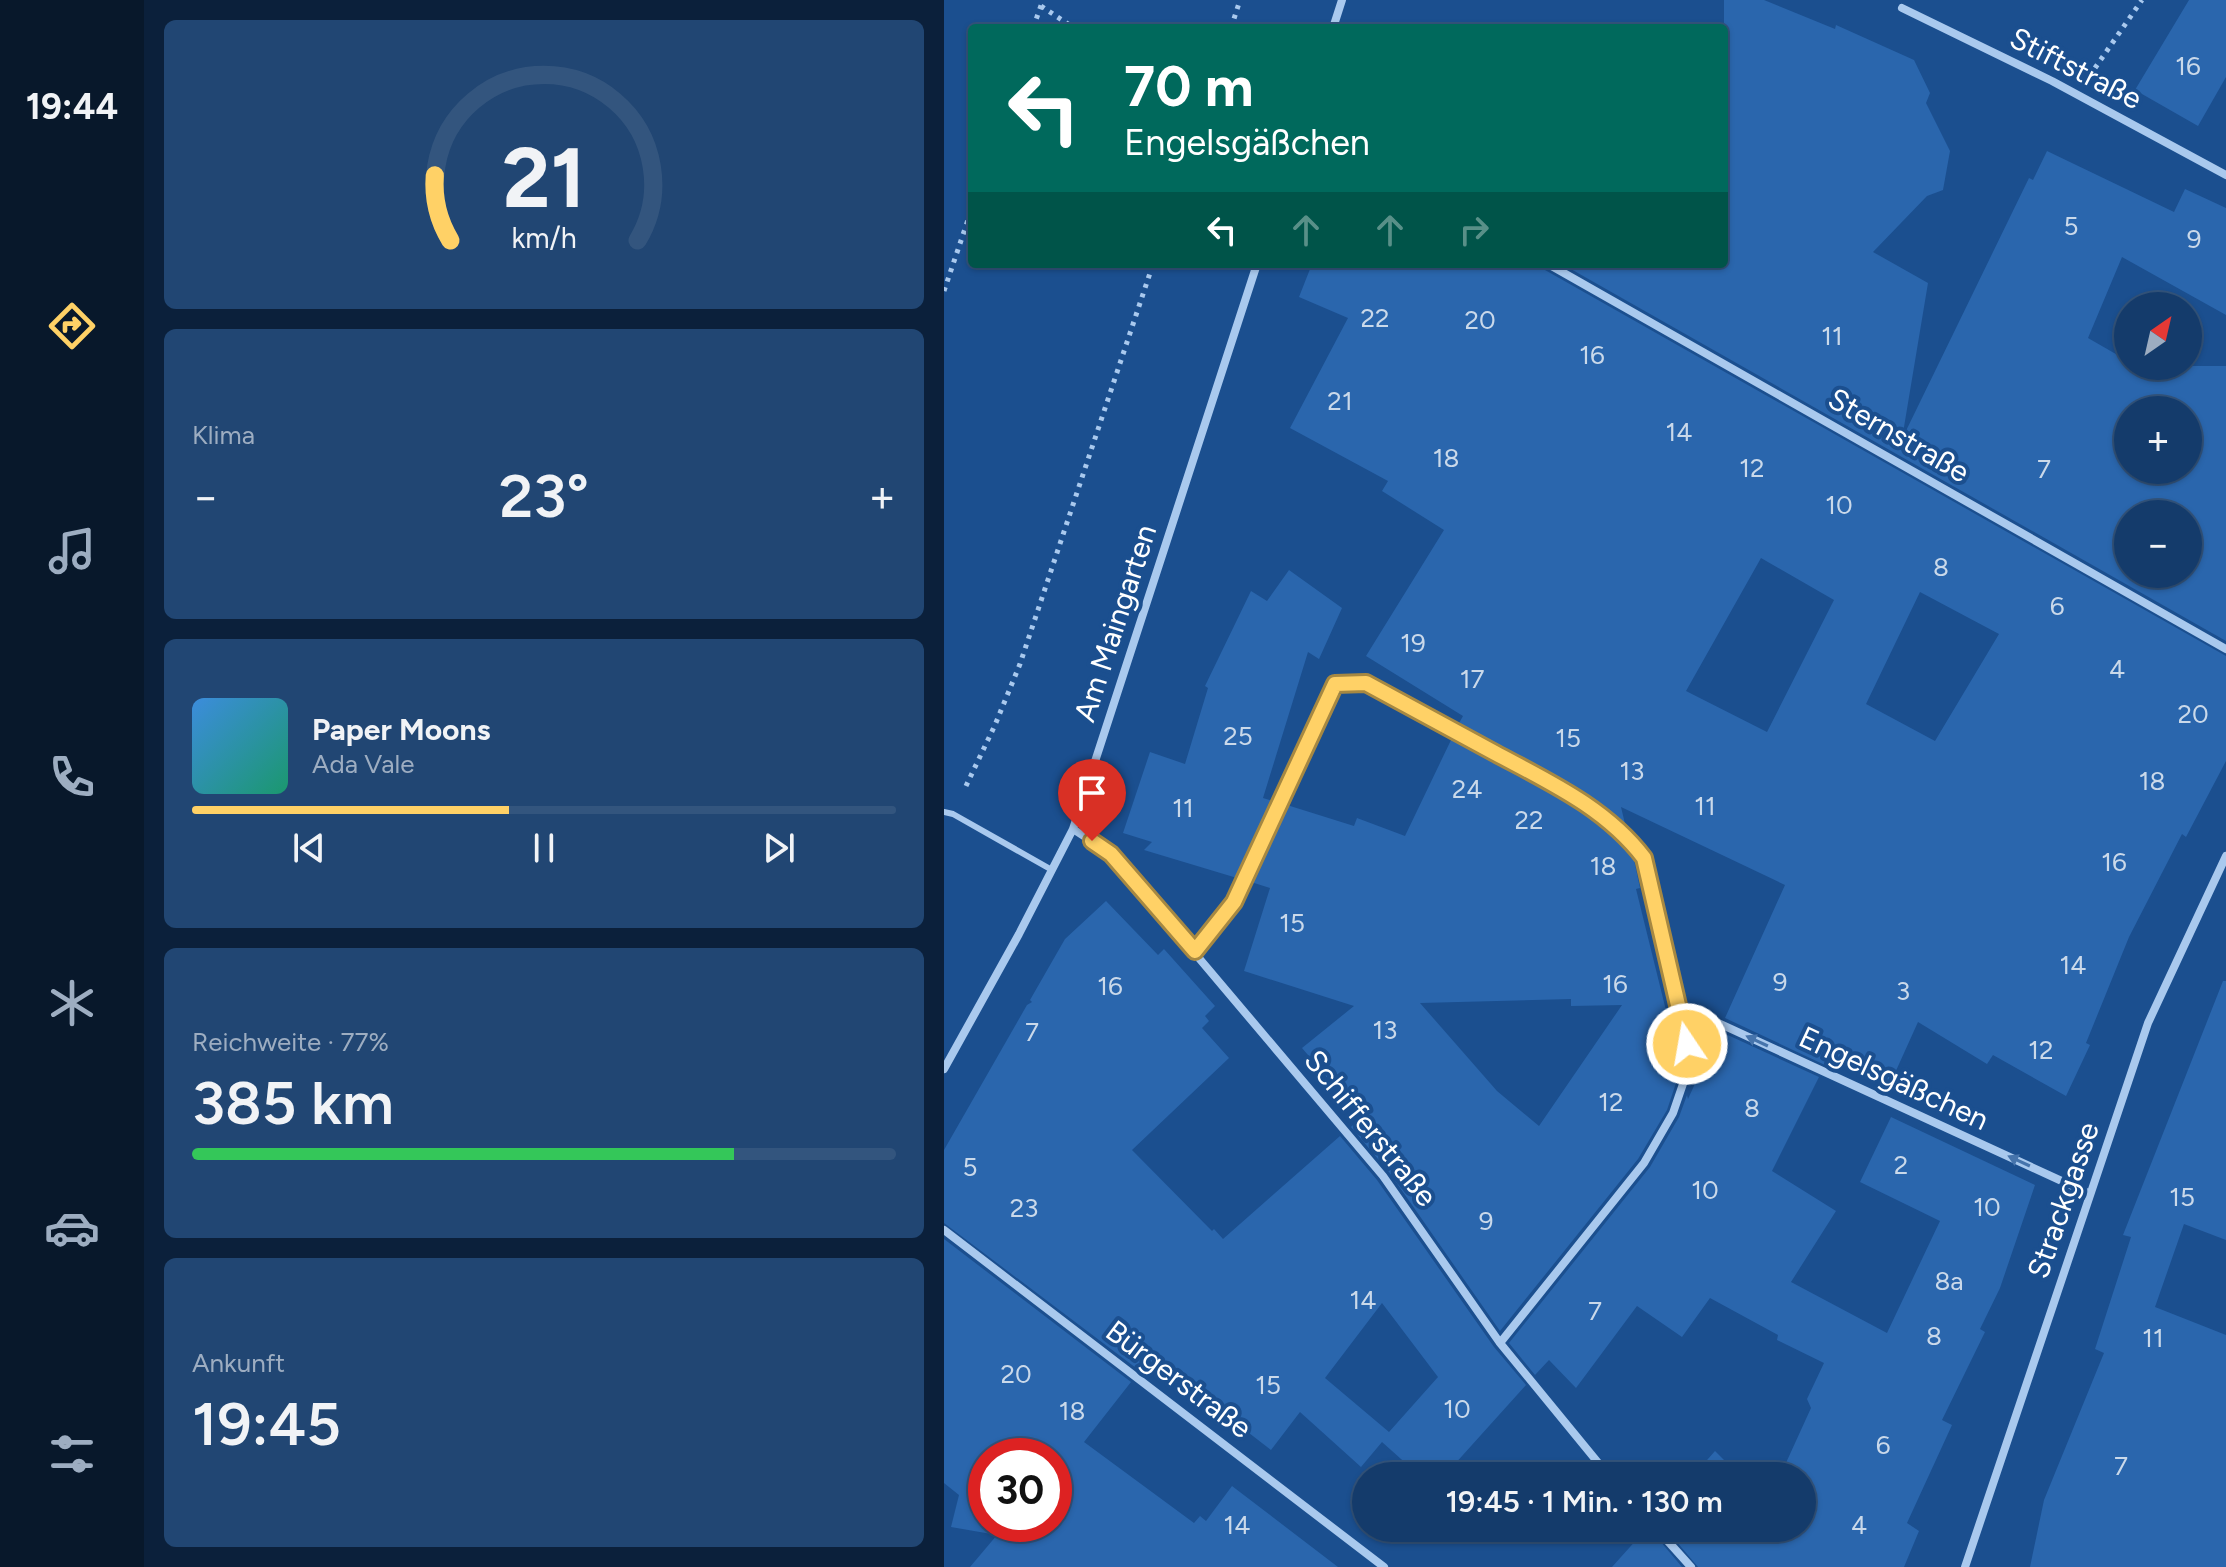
<!DOCTYPE html>
<html lang="de">
<head>
<meta charset="utf-8">
<style>
  body { margin:0; font-family:Figtree,sans-serif; background:#214673; color:#f1f3f6; height:100vh; display:flex; flex-direction:column; font-size:30px; white-space:nowrap }
  * { box-sizing:border-box; margin:0 }
  p { font-size:26px; color:#9dadc1 }
  .icon { flex:none; width:44px; height:44px; fill:none; stroke:currentColor; stroke-width:2; stroke-linecap:round; stroke-linejoin:round }
  .map { position:relative; flex:1; overflow:hidden }
  .side { display:flex; flex-direction:column; gap:20px; padding:20px; background:#0b203b; width:800px }
  .side>* { flex:none }
  .guide { position:absolute; left:24px; top:24px; width:760px; height:244px; border-radius:8px; box-shadow:0 2px 6px #0004,0 0 0 2px #33557e; background:#00695c; color:#fff; overflow:hidden }
  .needle { width:52px; rotate:34deg }
  .fabs { position:absolute; left:1170px; top:292px; display:grid; gap:16px }
  .fabs a { display:grid; place-items:center; width:88px; height:88px; border-radius:50%; background:#143b6b; box-shadow:0 2px 6px #0004,0 0 0 2px #33557e; font-size:40px }
  .speed { position:absolute; left:24px; top:1438px; display:flex; gap:16px; font-size:40px; font-weight:700; text-align:center }
  .speed>* { display:grid; place-content:center; width:104px; height:104px; border-radius:50%; background:#143b6b; box-shadow:0 2px 6px #0004,0 0 0 2px #33557e; line-height:1 }
  .speed .limit { border:12px solid #d22; background:#fff; color:#111 }
  .pin { position:absolute; display:grid; place-items:center; width:68px; height:68px; color:#fff; margin:-82px -34px; border-radius:50% 50% 50% 0; rotate:-45deg; box-shadow:0 0 8px #0007 }
  .pin .icon { rotate:45deg }
  .me { position:absolute; width:88px; margin:-44px; rotate:348deg; stroke-linejoin:round; filter:drop-shadow(0 0 6px #0008) }
  .turn { display:flex; align-items:center; gap:28px; height:168px; padding:0 24px; font-size:36px }
  .turn .icon { width:104px; height:104px; stroke-width:2.5 }
  .turn b { display:block; font-size:56px; line-height:68px }
  .lanes { display:flex; align-items:center; height:76px; padding:0 24px; background:#0003; justify-content:center; gap:40px; direction:ltr }
  .lanes .off { opacity:.35 }
  .big { font-size:60px; font-weight:600; line-height:1.1 }
  .side .card { flex:1; display:flex; flex-direction:column; justify-content:center; gap:12px; min-width:0; padding:0 28px; border-radius:12px; background:#214673 }
  .side .dial { align-items:center; gap:0 }
  .dial svg { height:208px; overflow:visible; fill:none; stroke:#33557e; stroke-width:7; stroke-linecap:round; text-anchor:middle }
  .dial text { fill:#f1f3f6; stroke:none }
  .song { display:flex; align-items:center; gap:24px }
  .cover { width:96px; height:96px; border-radius:12px; background:linear-gradient(135deg,hsl(210 70% 55%),hsl(160 70% 35%)) }
  .played { height:8px; border-radius:4px; background:linear-gradient(90deg,#ffd166 45%,#33557e 45%) }
  .keys { display:flex; justify-content:space-around; direction:ltr }
  .heat { display:flex; justify-content:space-between; align-items:center; font-size:44px; direction:ltr }
  .charge { height:12px; border-radius:6px; background:linear-gradient(90deg,#34c759 77%,#33557e 0) }
  .trip { position:absolute; left:408px; top:1462px; width:464px; height:80px; border-radius:40px; background:#143b6b; box-shadow:0 2px 6px #0004,0 0 0 2px #33557e; font-weight:600; line-height:80px; text-align:center }
  main { display:flex; flex:1; min-height:0 }
  .tab-bar { display:flex; flex-direction:column; width:144px; justify-content:space-around; align-items:center; background:#08182b; color:#9dadc1 }
  .tab-bar .icon { width:56px; height:56px }
  .tab-bar .selected { color:#ffd166 }
  .tab-bar b { font-size:36px; color:#f1f3f6 }
  .map>svg:first-child { display:block }
</style>
</head>
<body>
<main>
<nav class="tab-bar">
<b>19:44</b>
<svg class="icon selected" aria-label="directions" viewBox="0 0 24 24"><path d="M12 3l9 9-9 9-9-9zM9 14v-3h6M13 9l2 2-2 2"/></svg>
<svg class="icon" aria-label="music" viewBox="0 0 24 24"><path d="M9 18V5l10-2v13"/><circle cx="6" cy="18" r="3"/><circle cx="16" cy="16" r="3"/></svg>
<svg class="icon" aria-label="phone" viewBox="0 0 24 24"><path d="M5 4h4l2 5-3 2q2 4 5 5l2-3 5 2v4C11 20 4 13 5 4z"/></svg>
<svg class="icon" aria-label="climate" viewBox="0 0 24 24"><path d="M12 3v18M4 7l16 10M4 17L20 7"/></svg>
<svg class="icon" aria-label="car" viewBox="0 0 24 24"><path d="M5 17H2v-5l4-1 3-4h7l3 4 3 1v5h-3M9 17h6M6 11h13"/><circle cx="7" cy="17" r="2"/><circle cx="17" cy="17" r="2"/></svg>
<svg class="icon" aria-label="filters" viewBox="0 0 24 24"><path d="M4 7h16M4 17h16"/><circle cx="9" cy="7" r="2"/><circle cx="15" cy="17" r="2"/></svg>
</nav>
<section class="side">
<div class="card dial"><svg viewBox="0 0 100 80">
<path d="M14 69A42 42 0 1 1 86 69"/>
<path d="M14 69A42 42 0 0 1 8 44" stroke="#ffd166"/>
<text x="50" y="56" font-size="32" font-weight="700">21</text>
<text x="50" y="72" font-size="11">km/h</text>
</svg></div>
<div class="card"><p>Klima</p>
<div class="heat"><a>−</a><b class="big">23°</b><a>+</a></div>
</div>
<div class="card">
<div class="song"><i class="cover"></i><div><b>Paper Moons</b><p>Ada Vale</p></div></div>
<div class="played"></div>
<div class="keys"><svg class="icon" aria-label="previous" viewBox="0 0 24 24"><path d="M18 5L8 12l10 7zM5 5v14"/></svg><svg class="icon" aria-label="pause" viewBox="0 0 24 24"><path d="M8 5v14M16 5v14"/></svg><svg class="icon" aria-label="next" viewBox="0 0 24 24"><path d="M6 5l10 7-10 7zM19 5v14"/></svg></div>
</div>
<div class="card"><p>Reichweite · 77%</p><b class="big">385 km</b><div class="charge"></div></div>
<div class="card"><p>Ankunft</p><b class="big">19:45</b></div>
</section>
<div class="map">
<svg width="1282" height="1567" viewBox="0 0 1282 1567">
  <rect width="100%" height="100%" fill="#1b4f8f"/>
  <path fill="#2a66ad" fill-rule="evenodd" d="M780 0H820L891 29 892 25 970 60 986 93 982 103 1006 151 999 190 983 196 929 252 984 283 958 439 1085 178 1089 180 1103 151 1230 212 1241 189 1282 208V315L1178 257 1144 338 1184 361V366H1282V641L618 264H780ZM1184 410H1244V470H1184ZM1184 514H1244V574H1184Z
    M1245 0H1282V77L1254 126 1191 90Z
    M368 264H597L601 270 1282 656V761L1242 837 1238 834 1185 937 1142 1043 1146 1045 1122 1096 1049 1055 1043 1064 974 1022 946 1084 885 1058 881 1065 781 1018 841 885 677 807 682 828 638 793 514 725 519 716 422 656 500 530 438 491 444 481 346 428 404 318 355 297ZM817 558 890 600 823 732 742 691ZM976 592 1055 634 991 741 922 704Z
    M345 570 398 608 375 659 364 652 319 798 329 801 293 878 200 850 208 842 179 833 206 752 241 764 264 688 261 686 307 591 323 601Z
    M508 738 630 805 665 831 689 855 696 888 692 889 735 1063 734 1077 723 1110 694 1159 556 1331 445 1172 407 1127 412 1122 410 1119 415 1115 358 1048 410 1006 300 971 326 888 307 882 343 805 410 826 413 818 461 836ZM627 999V1006L678 1005 595 1126 553 1091 476 1003Z
    M162 901 214 955 220 949 271 1006 261 1016 265 1021 258 1028 285 1058 188 1150 268 1231 270 1229 279 1239 396 1136 433 1180 550 1347 582 1385 500 1476H476L438 1442 417 1467 356 1412 327 1450 230 1375 228 1378 205 1360 196 1371 0 1223V1150L83 1005 88 1002 86 1000 121 939ZM438 1303 494 1377 445 1432 381 1378Z
    M1279 981H1282V1240L1240 1224 1211 1307 1282 1335V1567H1086L1100 1500 1160 1353 1151 1349 1187 1237 1179 1235Z
    M775 1031 875 1077 828 1171 892 1211 847 1282 943 1333 996 1221 916 1182 947 1117 1091 1185 1056 1288 1036 1329 1041 1332 998 1420 1008 1425 963 1523 975 1531 960 1567H754L721 1528H858V1476H836L867 1408 863 1399 880 1363 833 1340 834 1335 766 1298 738 1337 693 1306 632 1388 605 1360 591 1375 565 1343 706 1167 735 1117 743 1095 744 1099Z
    M0 1239 187 1382 140 1442 250 1523 256 1516 262 1521 288 1486 394 1567H26L53 1535 7 1527 15 1495 0 1483ZM42 1456H110V1524H42Z
    M771 1451 796 1476H749Z
    M703 1528H705L738 1567H668Z"/>
  <g fill="none" stroke-linecap="round" stroke-linejoin="round">
    <path stroke="#a9c9ee" stroke-width="5" stroke-dasharray="4 6" stroke-linecap="butt" d="M97 6 130 28
      M89 28 99 0
      M287 28 296 0
      M1151 68 1198 0
      M0 291 28 208
      M22 786 51 725 76 664 209 264"/>
    <path stroke="#a9c9ee" stroke-width="6" d="M0 812 9 814 108 870"/>
    <path stroke="#a9c9ee" stroke-width="8" d="M958 8 1108 81 1282 175
      M389 28 398 0
      M604 264 1282 649
      M129 829 167 854 439 1176 556 1343 665 1476
      M251 951 290 902 391 684 422 683C467 707 512 732 557 756 609 784 663 809 700 858L743 1044 741 1078 729 1113 700 1163 556 1343
      M735 1005 1146 1194
      M0 1069 75 934 129 829 313 264
      M0 1230 440 1567
      M712 1528 747 1567
      M1021 1567 1204 1023 1282 856"/>
  </g>
  <defs><path id="oneway-solid" d="M-6-.8H1V-3.2L6.5 0L1 3.2V.8H-6Z" transform="scale(2)"/></defs>
  <g fill="#4674ac">
    <use href="#oneway-solid" transform="translate(813 1041) rotate(-155)"/>
    <use href="#oneway-solid" transform="translate(1075 1161) rotate(-155)"/>
  </g>
  <g fill="none" stroke-linecap="round" stroke-linejoin="round">
    <g stroke="#a68842" stroke-width="20">
      <path id="route" d="M148 841 167 854 251 951 290 902 391 684 422 683C465 706 508 730 551 753 605 782 662 808 700 858L743 1044"/>
    </g>
    <use href="#route" stroke="#ffd166" stroke-width="14"/>
  </g>
  <g text-anchor="middle" dominant-baseline="central" stroke-width="8" stroke-linejoin="round" paint-order="stroke">
    <g font-size="26" fill="#cad9ea">
      <text x="1244" y="66">16</text>
      <text x="1127" y="226">5</text>
      <text x="1250" y="239">9</text>
      <text x="431" y="318">22</text>
      <text x="536" y="320">20</text>
      <text x="888" y="336">11</text>
      <text x="648" y="355">16</text>
      <text x="396" y="401">21</text>
      <text x="735" y="432">14</text>
      <text x="502" y="458">18</text>
      <text x="808" y="468">12</text>
      <text x="1100" y="469">7</text>
      <text x="895" y="505">10</text>
      <text x="997" y="567">8</text>
      <text x="1113" y="606">6</text>
      <text x="469" y="643">19</text>
      <text x="1173" y="669">4</text>
      <text x="528" y="679">17</text>
      <text x="1249" y="714">20</text>
      <text x="294" y="736">25</text>
      <text x="624" y="738">15</text>
      <text x="688" y="771">13</text>
      <text x="1208" y="781">18</text>
      <text x="523" y="789">24</text>
      <text x="761" y="806">11</text>
      <text x="239" y="808">11</text>
      <text x="585" y="820">22</text>
      <text x="1170" y="862">16</text>
      <text x="659" y="866">18</text>
      <text x="348" y="923">15</text>
      <text x="1129" y="965">14</text>
      <text x="836" y="982">9</text>
      <text x="671" y="984">16</text>
      <text x="166" y="986">16</text>
      <text x="959" y="991">3</text>
      <text x="441" y="1030">13</text>
      <text x="88" y="1032">7</text>
      <text x="1097" y="1050">12</text>
      <text x="667" y="1102">12</text>
      <text x="808" y="1108">8</text>
      <text x="957" y="1165">2</text>
      <text x="26" y="1167">5</text>
      <text x="761" y="1190">10</text>
      <text x="1238" y="1197">15</text>
      <text x="1043" y="1207">10</text>
      <text x="80" y="1208">23</text>
      <text x="542" y="1221">9</text>
      <text x="1005" y="1281">8a</text>
      <text x="419" y="1300">14</text>
      <text x="651" y="1311">7</text>
      <text x="990" y="1336">8</text>
      <text x="1209" y="1338">11</text>
      <text x="72" y="1374">20</text>
      <text x="324" y="1385">15</text>
      <text x="513" y="1409">10</text>
      <text x="128" y="1411">18</text>
      <text x="939" y="1445">6</text>
      <text x="1177" y="1466">7</text>
      <text x="293" y="1525">14</text>
      <text x="915" y="1525">4</text>
    </g>
    <g font-size="30" fill="#fff" stroke="#1b4f8f">
      <text transform="translate(1132 68) rotate(27)">Stiftstraße</text>
      <text transform="translate(955 435) rotate(30)">Sternstraße</text>
      <text transform="translate(171 623) rotate(-72)">Am Maingarten</text>
      <text transform="translate(950 1078) rotate(25)">Engelsgäßchen</text>
      <text transform="translate(427 1128) rotate(51)">Schifferstraße</text>
      <text transform="translate(1119 1200) rotate(-71)">Strackgasse</text>
      <text transform="translate(235 1379) rotate(37)">Bürgerstraße</text>
    </g>
  </g>
</svg>
<div class="fabs">
<a><svg class="needle" viewBox="-14 -14 28 28"><path d="M0-13l5 13h-10z" fill="#e53935"/><path d="M0 13l5-13h-10z" fill="#9dadc1"/></svg></a>
<a>+</a>
<a>−</a>
</div>
<div class="speed"><div class="limit">30</div></div>
<div class="pin" style="left:148px;top:841px;background:#d93025"><svg class="icon" aria-label="arrive" viewBox="0 0 24 24"><path d="M6 21V4h12l-3 4 3 4H6"/></svg></div>
<svg class="me" style="left:743px;top:1044px" viewBox="-20 -20 40 40"><circle r="17" fill="#ffd166" stroke="#fff" stroke-width="3"/><path d="M0-11L8 9 0 5-8 9z" fill="#fff"/></svg>
<div class="trip">19:45 · 1 Min. · 130 m</div>
<div class="guide">
<div class="turn"><svg class="icon" aria-label="left" viewBox="0 0 24 24"><path d="M17 20v-9H6M10 6l-5 5 5 5"/></svg><div><b>70 m</b>Engelsgäßchen</div></div>
<div class="lanes"><svg class="icon" aria-label="left" viewBox="0 0 24 24"><path d="M17 20v-9H6M10 6l-5 5 5 5"/></svg><svg class="icon off" aria-label="ahead" viewBox="0 0 24 24"><path d="M12 20V5M6 11l6-6 6 6"/></svg><svg class="icon off" aria-label="ahead" viewBox="0 0 24 24"><path d="M12 20V5M6 11l6-6 6 6"/></svg><svg class="icon off" aria-label="right" viewBox="0 0 24 24"><path d="M7 20v-9h11M14 6l5 5-5 5"/></svg></div>
</div>
</div>
</main>
</body>
</html>
